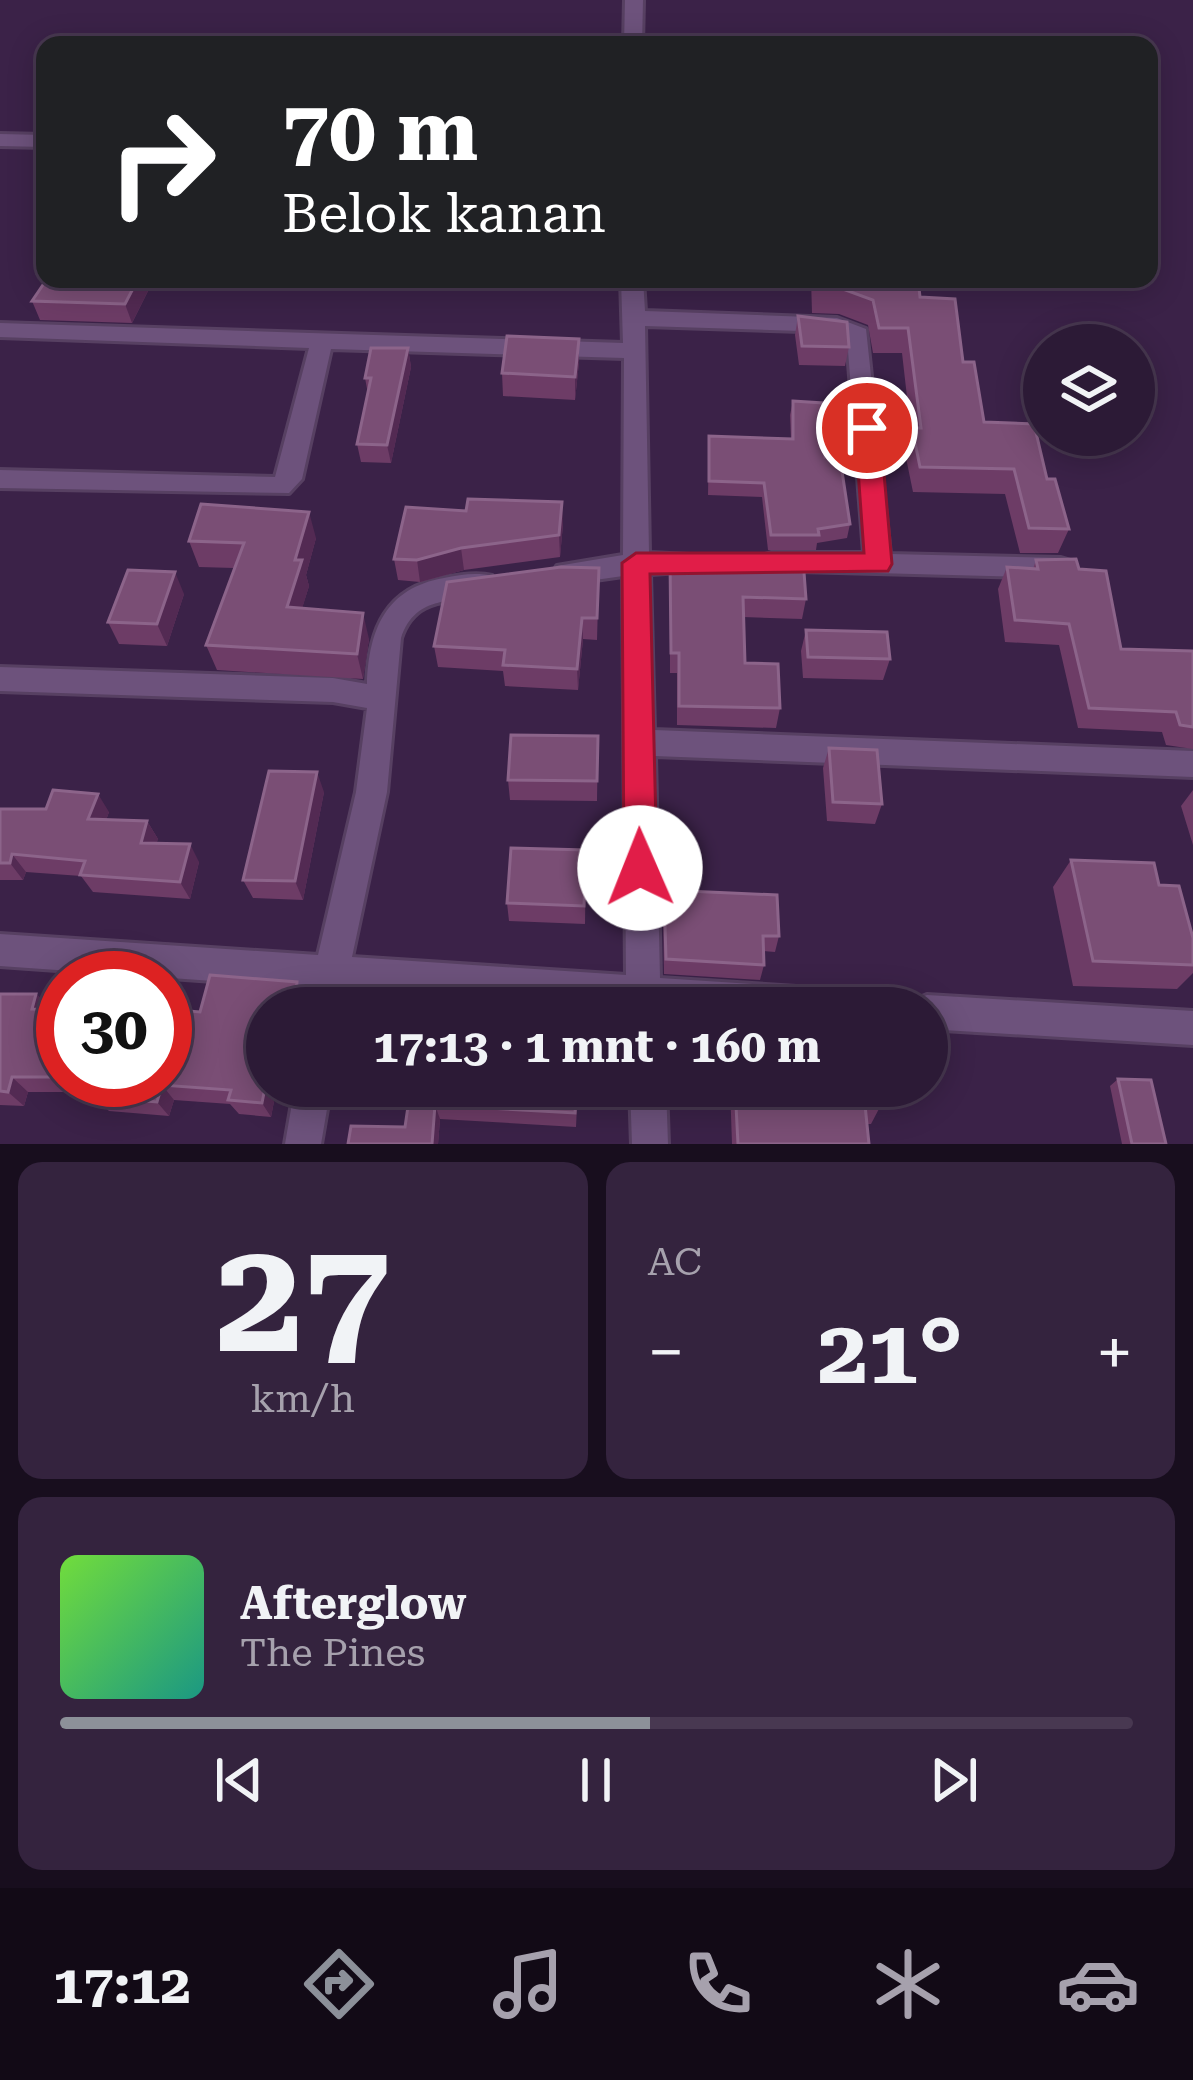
<!DOCTYPE html>
<html lang="id">
<head>
<meta charset="utf-8">
<style>
  body { margin:0; font-family:"Roboto Serif",serif; background:#34233e; color:#f1f3f6; height:100vh; display:flex; flex-direction:column; font-size:45px; white-space:nowrap }
  * { box-sizing:border-box; margin:0 }
  p { font-size:39px; color:#a6a1ad }
  .icon { flex:none; width:66px; height:66px; fill:none; stroke:currentColor; stroke-width:2; stroke-linecap:round; stroke-linejoin:round }
  .map { position:relative; height:1144px; overflow:hidden }
  .details { display:flex; flex-direction:column; gap:18px; padding:18px; background:#180e1e; flex:1 }
  .details>* { flex:none }
  .top-card { position:absolute; left:36px; top:36px; width:1122px; height:252px; border-radius:24px; box-shadow:0 6px 30px #0003,0 0 0 3px #483851; background:#202124; color:#fff; overflow:hidden }
  .tools { position:absolute; left:1023px; top:324px; display:grid; gap:24px }
  .tools a { display:grid; place-items:center; width:132px; height:132px; border-radius:50%; background:#2c1a36; box-shadow:0 6px 30px #0003,0 0 0 3px #483851; font-size:60px }
  .speed { position:absolute; left:36px; top:951px; display:flex; gap:24px; font-size:60px; font-weight:700; text-align:center }
  .speed>* { display:grid; place-content:center; width:156px; height:156px; border-radius:50%; background:#2c1a36; box-shadow:0 6px 30px #0003,0 0 0 3px #483851; line-height:1 }
  .speed .limit { border:18px solid #d22; background:#fff; color:#111 }
  .pin { position:absolute; display:grid; place-items:center; width:102px; height:102px; color:#fff; margin:-51px; border:6px solid #fff; border-radius:50%; box-shadow:0 3px 12px #0007 }
  .me { position:absolute; width:132px; margin:-66px; rotate:359deg; stroke-linejoin:round; filter:drop-shadow(0 0 9px #0008) }
  .turn { display:flex; align-items:center; gap:42px; height:252px; padding:0 48px; font-size:54px }
  .turn .icon { width:156px; height:156px; stroke-width:2.5 }
  .turn b { display:block; font-size:84px; line-height:102px }
  .big { font-size:90px; font-weight:700; line-height:1.1 }
  .details .tile { flex:1; display:flex; flex-direction:column; justify-content:center; gap:18px; min-width:0; padding:0 42px; border-radius:24px; background:#34233e }
  .details .dial { align-items:center; gap:0 }
  .dial b { font-size:156px; line-height:1 }
  .song { display:flex; align-items:center; gap:36px }
  .cover { width:144px; height:144px; border-radius:18px; background:linear-gradient(135deg,hsl(100 70% 55%),hsl(170 70% 35%)) }
  .played { height:12px; border-radius:6px; background:linear-gradient(90deg,#8c9099 55%,#483851 55%) }
  .keys { display:flex; justify-content:space-around; direction:ltr }
  .heat { display:flex; justify-content:space-between; align-items:center; font-size:66px; direction:ltr }
  .details .tiles { flex:1; display:grid; gap:18px; grid-template-columns:1fr 1fr }
  .tile:last-child { grid-column:span 2 }
  .trip { position:absolute; left:246px; top:987px; width:702px; height:120px; border-radius:60px; background:#2c1a36; box-shadow:0 6px 30px #0003,0 0 0 3px #483851; font-weight:700; line-height:120px; text-align:center }
  .tabs { display:flex; height:192px; justify-content:space-around; align-items:center; background:#120a16; color:#a6a1ad }
  .tabs .icon { width:84px; height:84px }
  .tabs .on { color:#8c9099 }
  .tabs b { font-size:54px; color:#f1f3f6 }
  .map>svg:first-child { display:block }
</style>
</head>
<body>
<div class="map">
<svg width="1193" height="1144" viewBox="0 0 1193 1144">
  <rect width="100%" height="100%" fill="#3b2248"/>
  <g fill="none" stroke-linecap="round" stroke-linejoin="round">
    <g stroke="#574062" stroke-width="6">
      <path id="minor" d="M625 0H643L642 45H624Z
        M0 134 45 135V147L0 146Z
        M621 279H643L645 311 837 318 866 329 890 554 1061 558 1071 561 1074 568 1071 575 1061 578 762 570 758 563 762 556 771 553H864L847 338 834 332 645 326 649 553 711 556 715 563 711 570 650 574 654 730 1193 751V777L655 756 660 978 858 991 870 996 875 1008H607L345 990 342 1008H308L312 988 0 966V934L318 955 356 792 367 708 333 702 0 691V667L333 678 367 684C369 629 386 588 444 578 459 575 477 572 492 576L496 584 492 592C455 604 416 593 401 638L387 792 352 957 626 975 623 576 567 584 557 580 553 573 557 566 623 555 624 358 331 349 302 479 289 493 0 488V470L275 477 309 348 0 337V323L623 343Z
        M927 995 1193 1011V1045L927 1029V1008H911L915 1000Z
        M295 1086H331L321 1144H285Z
        M630 1086H666L668 1144H632Z"/>
    </g>
    <use href="#minor" fill="#6d527c" fill-rule="evenodd"/>
  </g>
  <path fill="#6d3c66" d="M47 279H154L132 323 40 320 32 301Z
    M811 279H918L920 297 963 362 984 422 1047 479 1069 529 1058 553H1020L1005 494 913 492 905 453 911 432 902 353H873L868 325 839 314 812 313Z
    M798 316 849 347 845 366 799 365 795 335Z
    M408 348 411 367 391 463 361 462 357 444 368 394 365 378Z
    M579 362 575 400 503 396 502 373Z
    M793 401 825 457 850 524 847 538 817 543 816 550H768L762 497 708 495 709 436 791 439 790 415Z
    M563 524 560 557 464 570 420 582 398 580 394 559Z
    M316 538 306 575 309 586 302 608 369 639 363 679 217 670 206 645 234 568 199 567 189 541Z
    M670 558 806 599 802 619 743 617 745 663 780 708 776 728 677 725V673H670Z
    M1036 560 1079 569 1121 649 1193 651V749L1166 745 1162 732 1078 728 1059 645 1005 642 998 589 1007 567 1033 569Z
    M599 568 597 640 583 639 578 690 505 686 503 671 438 667 434 646Z
    M184 594 167 646 119 644 108 622Z
    M806 630 890 659 883 680 803 678 801 651Z
    M598 736 597 801 510 800 508 780Z
    M829 748 882 804 875 824 827 821 823 768Z
    M1193 790V845L1181 806Z
    M324 792 303 900 253 898 243 880Z
    M0 809 109 812 106 820 147 821 158 839 156 843 199 862 190 899 93 892 81 876 26 872 23 880H0Z
    M586 850 585 924 509 921 507 903Z
    M1071 860 1159 885 1193 938V973L1177 989 1073 986 1053 887Z
    M664 890 779 936 775 952 763 951 764 965 760 980 664 974 663 905Z
    M0 994H36L51 1009 63 1010V1080H165L200 1012 267 1008V1086H277L271 1117 239 1114 230 1104 174 1100 169 1116 109 1111 95 1097 96 1092H28L24 1106 0 1105Z
    M1118 1079 1166 1144H1122L1110 1086Z
    M411 1086H578L576 1127 440 1119 438 1144H348L405 1127Z
    M730 1086H879L881 1105 871 1124H867L869 1144H732Z"/>
  <path fill="#532a53" d="M138 279H154L132 323 125 304Z
    M579 339V362L575 400V377Z
    M408 348 411 367 391 463 387 445Z
    M562 502 563 524 560 557 559 535Z
    M309 512 316 538 306 575 309 586 295 632 287 607 295 560Z
    M461 548 464 570 420 582 417 560Z
    M175 572 184 594 167 646 157 624Z
    M363 613 369 639 363 679 357 654Z
    M582 618 583 639 578 690 577 669Z
    M317 772 324 792 303 900 295 881Z
    M98 794 109 812 100 837 88 819Z
    M147 821 158 839 152 860 141 843Z
    M190 844 199 862 190 899 180 882Z
    M12 854 26 872 23 880 10 863Z
    M36 994 51 1010 32 1009Z
    M12 1077 28 1092 24 1106 8 1092Z
    M267 1077V1086H277L271 1117 262 1103Z
    M162 1085 174 1100 169 1116 157 1102Z
    M435 1105 440 1119 438 1144H432Z"/>
  <path fill="#7a4e75" stroke="#8c648a" stroke-width="3" d="M47 279H138L125 304 32 301Z
    M816 279H918L920 297 955 299 963 362H974L984 422 1034 424 1047 479H1055L1069 529 1029 528 1014 469 920 467 912 428H921L908 328H879L873 300 843 289 817 287Z
    M798 316 847 322 849 347 802 346Z
    M507 336 579 339 575 377 502 373Z
    M371 348H408L387 445 357 444 371 378H365Z
    M793 401 823 403 825 457 840 458 850 524 818 529 819 535H771L764 483 709 481V436L793 439Z
    M468 499 562 502 559 535 461 548 417 560 394 559 406 507 466 511Z
    M201 504 309 512 295 560H302L287 607 363 613 357 654 206 645 244 543 189 541Z
    M670 558 803 559 806 599 743 597 745 663 778 664 780 708 679 706V653H671Z
    M1076 559 1079 569 1106 571 1121 649 1193 651V727L1180 725 1176 712 1089 708 1069 624 1015 620 1007 567 1038 569 1036 560Z
    M561 567 599 568 597 618H582L577 669 503 665 505 650 434 646 447 582Z
    M128 570 175 572 157 624 108 622Z
    M806 630 887 632 890 659 808 657Z
    M511 735 598 736 597 781 508 780Z
    M829 748 877 750 882 804 833 802Z
    M269 771 317 772 295 881 243 880Z
    M53 790 98 794 88 819 147 821 141 843 190 844 180 882 80 875 85 861 12 854 10 863H0V809H46Z
    M511 848 586 850 584 906 507 903Z
    M1071 860 1154 863 1159 885 1179 886 1193 938V965L1093 961Z
    M664 890 777 895 779 936H763L764 965 666 959Z
    M210 975 297 982 296 995 309 996 307 1008H267V1077L262 1103 228 1100 231 1090 162 1085 157 1102 95 1097 100 1080H165V1009L200 1012Z
    M669 991H767L768 1008H669Z
    M0 994H36L32 1009 63 1010V1077H12L8 1092 0 1091Z
    M1118 1079 1151 1080 1166 1144H1132Z
    M411 1086H577L575 1113 435 1105 432 1144H348L351 1126 405 1127Z
    M735 1086H879L881 1105H865L869 1144H738Z"/>
  <path fill="#e11d48" stroke="#92132f" stroke-width="3" d="M867 419 880 428 892 564 888 571 650 574 657 868 652 879 640 884 629 879 624 868 622 563 636 553H864L855 428Z"/>
</svg>
<div class="tools">
<a><svg class="icon" aria-label="layers" viewBox="0 0 24 24"><path d="M12 4l9 5-9 5-9-5zM3 14l9 5 9-5"/></svg></a>
</div>
<div class="speed"><div class="limit">30</div></div>
<div class="pin" style="left:867px;top:428px;background:#d93025"><svg class="icon" aria-label="arrive" viewBox="0 0 24 24"><path d="M6 21V4h12l-3 4 3 4H6"/></svg></div>
<svg class="me" style="left:640px;top:868px" viewBox="-20 -20 40 40"><circle r="19" fill="#fff"/><path d="M0-13L10 11 0 6-10 11z" fill="#e11d48"/></svg>
<div class="trip">17:13 · 1 mnt · 160 m</div>
<div class="top-card">
<div class="turn"><svg class="icon" aria-label="right" viewBox="0 0 24 24"><path d="M7 20v-9h11M14 6l5 5-5 5"/></svg><div><b>70 m</b>Belok kanan</div></div>
</div>
</div>
<section class="details">
<div class="tiles">
<div class="tile dial"><b>27</b><p>km/h</p></div>
<div class="tile"><p>AC</p>
<div class="heat"><a>−</a><b class="big">21°</b><a>+</a></div>
</div>
<div class="tile">
<div class="song"><i class="cover"></i><div><b>Afterglow</b><p>The Pines</p></div></div>
<div class="played"></div>
<div class="keys"><svg class="icon" aria-label="previous" viewBox="0 0 24 24"><path d="M18 5L8 12l10 7zM5 5v14"/></svg><svg class="icon" aria-label="pause" viewBox="0 0 24 24"><path d="M8 5v14M16 5v14"/></svg><svg class="icon" aria-label="next" viewBox="0 0 24 24"><path d="M6 5l10 7-10 7zM19 5v14"/></svg></div>
</div>
</div>
</section>
<nav class="tabs">
<b>17:12</b>
<svg class="icon on" aria-label="directions" viewBox="0 0 24 24"><path d="M12 3l9 9-9 9-9-9zM9 14v-3h6M13 9l2 2-2 2"/></svg>
<svg class="icon" aria-label="music" viewBox="0 0 24 24"><path d="M9 18V5l10-2v13"/><circle cx="6" cy="18" r="3"/><circle cx="16" cy="16" r="3"/></svg>
<svg class="icon" aria-label="phone" viewBox="0 0 24 24"><path d="M5 4h4l2 5-3 2q2 4 5 5l2-3 5 2v4C11 20 4 13 5 4z"/></svg>
<svg class="icon" aria-label="climate" viewBox="0 0 24 24"><path d="M12 3v18M4 7l16 10M4 17L20 7"/></svg>
<svg class="icon" aria-label="car" viewBox="0 0 24 24"><path d="M5 17H2v-5l4-1 3-4h7l3 4 3 1v5h-3M9 17h6M6 11h13"/><circle cx="7" cy="17" r="2"/><circle cx="17" cy="17" r="2"/></svg>
</nav>
</body>
</html>
